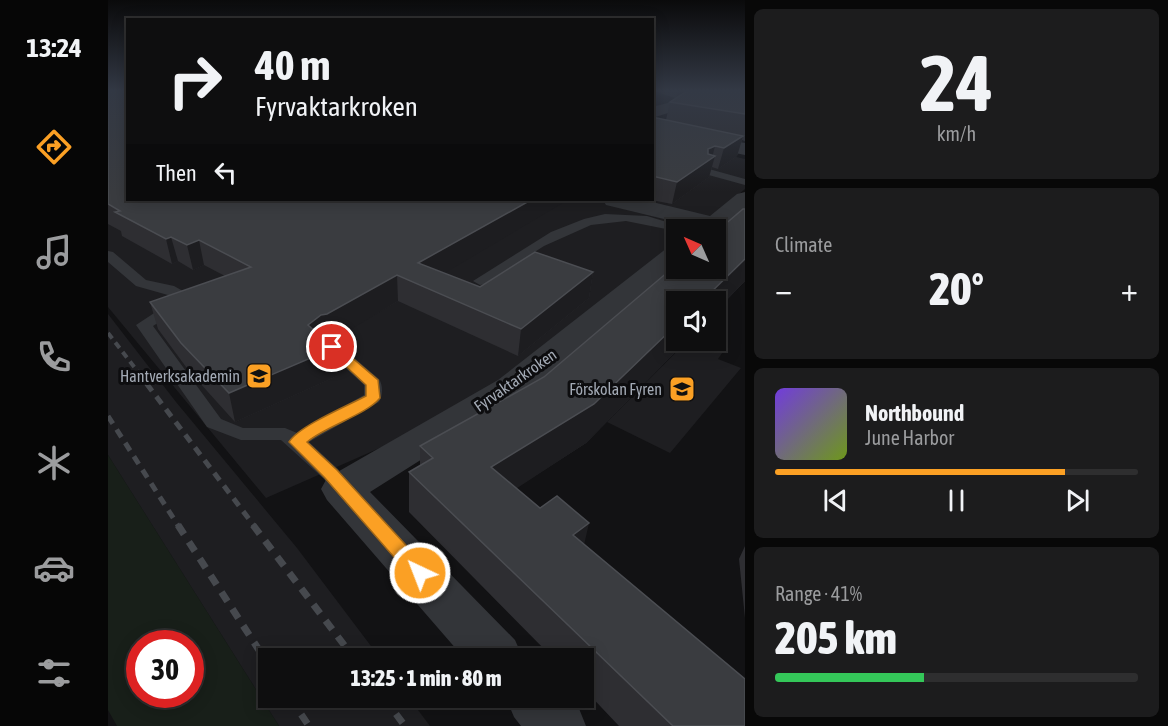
<!DOCTYPE html>
<html lang="en">
<head>
<meta charset="utf-8">
<style>
  body { margin:0; font-family:"Asap Condensed",sans-serif; background:#1c1c1d; color:#f1f3f6; height:100vh; display:flex; flex-direction:column; font-size:22px; white-space:nowrap }
  * { box-sizing:border-box; margin:0 }
  p { font-size:20px; color:#9b9c9e }
  .icon { flex:none; width:33px; height:33px; fill:none; stroke:currentColor; stroke-width:2; stroke-linecap:round; stroke-linejoin:round }
  .map { position:relative; flex:1; overflow:hidden }
  .side { display:flex; flex-direction:column; gap:9px; padding:9px; background:#080808; width:423px }
  .side>* { flex:none }
  .top-card { position:absolute; left:18px; top:18px; width:528px; height:183px; border-radius:0px; box-shadow:0 3px 15px #0003,0 0 0 2px #2e2e2f; background:#0e0e0f; color:#f1f3f6; overflow:hidden }
  .needle { width:39px; rotate:315deg }
  .controls { position:absolute; left:558px; top:219px; display:grid; gap:12px }
  .controls a { display:grid; place-items:center; width:60px; height:60px; border-radius:0px; background:#0e0e0f; box-shadow:0 3px 15px #0003,0 0 0 2px #2e2e2f; font-size:30px }
  .speed { position:absolute; left:18px; top:630px; display:flex; gap:12px; font-size:30px; font-weight:700; text-align:center }
  .speed>* { display:grid; place-content:center; width:78px; height:78px; border-radius:50%; background:#0e0e0f; box-shadow:0 3px 15px #0003,0 0 0 2px #2e2e2f; line-height:1 }
  .speed .limit { border:9px solid #d22; background:#fff; color:#111 }
  .pin { position:absolute; display:grid; place-items:center; width:51px; height:51px; color:#fff; margin:-26px; border:3px solid #fff; border-radius:50%; box-shadow:0 2px 6px #0007 }
  .me { position:absolute; width:66px; margin:-33px; rotate:317deg; stroke-linejoin:round; filter:drop-shadow(0 0 4px #0008) }
  .turn { display:flex; align-items:center; gap:21px; height:126px; padding:0 30px; font-size:27px }
  .turn .icon { width:78px; height:78px; stroke-width:2.5 }
  .turn b { display:block; font-size:42px; line-height:51px }
  .then { display:flex; align-items:center; height:57px; padding:0 30px; background:#0003; gap:12px; font-size:22px }
  .big { font-size:45px; font-weight:800; line-height:1.1 }
  .side .tile { flex:1; display:flex; flex-direction:column; justify-content:center; gap:9px; min-width:0; padding:0 21px; border-radius:9px; background:#1c1c1d }
  .side .dial { align-items:center; gap:0 }
  .dial b { font-size:78px; line-height:1 }
  .song { display:flex; align-items:center; gap:18px }
  .cover { width:72px; height:72px; border-radius:9px; background:linear-gradient(135deg,hsl(260 70% 55%),hsl(80 70% 35%)) }
  .played { height:6px; border-radius:3px; background:linear-gradient(90deg,#fba024 80%,#2e2e2f 80%) }
  .keys { display:flex; justify-content:space-around; direction:ltr }
  .heat { display:flex; justify-content:space-between; align-items:center; font-size:33px; direction:ltr }
  .charge { height:9px; border-radius:4px; background:linear-gradient(90deg,#34c759 41%,#2e2e2f 0) }
  .trip { position:absolute; left:150px; top:648px; width:336px; height:60px; border-radius:0px; background:#0e0e0f; box-shadow:0 3px 15px #0003,0 0 0 2px #2e2e2f; font-weight:800; line-height:60px; text-align:center }
  main { display:flex; flex:1; min-height:0 }
  .tabs { display:flex; flex-direction:column; width:108px; justify-content:space-around; align-items:center; background:#060606; color:#9b9c9e }
  .tabs .icon { width:42px; height:42px }
  .tabs .current { color:#fba024 }
  .tabs b { font-size:27px; color:#f1f3f6 }
  .map>svg:first-child { display:block }
</style>
</head>
<body>
<main>
<nav class="tabs">
<b>13:24</b>
<svg class="icon current" aria-label="directions" viewBox="0 0 24 24"><path d="M12 3l9 9-9 9-9-9zM9 14v-3h6M13 9l2 2-2 2"/></svg>
<svg class="icon" aria-label="music" viewBox="0 0 24 24"><path d="M9 18V5l10-2v13"/><circle cx="6" cy="18" r="3"/><circle cx="16" cy="16" r="3"/></svg>
<svg class="icon" aria-label="phone" viewBox="0 0 24 24"><path d="M5 4h4l2 5-3 2q2 4 5 5l2-3 5 2v4C11 20 4 13 5 4z"/></svg>
<svg class="icon" aria-label="climate" viewBox="0 0 24 24"><path d="M12 3v18M4 7l16 10M4 17L20 7"/></svg>
<svg class="icon" aria-label="car" viewBox="0 0 24 24"><path d="M5 17H2v-5l4-1 3-4h7l3 4 3 1v5h-3M9 17h6M6 11h13"/><circle cx="7" cy="17" r="2"/><circle cx="17" cy="17" r="2"/></svg>
<svg class="icon" aria-label="filters" viewBox="0 0 24 24"><path d="M4 7h16M4 17h16"/><circle cx="9" cy="7" r="2"/><circle cx="15" cy="17" r="2"/></svg>
</nav>
<div class="map">
<svg width="637" height="726" viewBox="0 0 637 726">
  <rect width="100%" height="100%" fill="#121214"/>
  <path fill="#1e1e21" d="M0 91 20 200H544L545 138 637 159V189L590 229 568 230V248L406 389 158 498 0 307Z
    M0 314 68 402 189 548 272 658H160V698H301L322 726H171L0 455Z
    M580 340 600 341 610 345 614 353 610 359 633 368 562 453 499 422Z"/>
  <path fill="#181f19" fill-rule="evenodd" d="M0 455 171 726H9L0 710ZM32 644H82V694H32Z"/>
  <g fill="none" stroke-linecap="round" stroke-linejoin="round">
    <path fill="#333539" fill-rule="evenodd" d="M601 169 637 179V185L597 174 596 172Z
      M497 214 539 216 585 230 568 231 518 221 483 225 436 246 377 284 372 285 365 281 443 232 476 219Z
      M0 251 5 252 38 280 66 286 82 295 78 305 45 326 113 419 135 428H177L189 433 256 395V385L218 350 216 347 218 344H230L271 379C275 385 275 396 271 402L201 442 230 469 244 489 241 494 234 497 227 494 216 479 173 440H133L99 427 28 325 66 300 67 297 28 286 0 262Z"/>
    <path fill="#333539" fill-rule="evenodd" d="M607 91H637V94L595 102 544 118V107Z
      M637 192V210L623 222 637 226V241L610 233 608 235V230H587L589 227 498 205 495 200H536L602 216 629 194Z
      M568 246V267L414 396 262 492 407 640 415 658H356L219 500 213 489 219 478 390 380 559 248Z
      M398 698H462L470 706 478 726H413L406 717Z"/>
    <path fill="#333539" fill-rule="evenodd" d="M544 126 637 143V155L544 136Z"/>
    <path stroke="#46494e" stroke-width="4" stroke-dasharray="7 5" stroke-linecap="butt" d="M0 333 30 372"/>
    <path stroke="#46494e" stroke-width="5" stroke-dasharray="9 7" stroke-linecap="butt" d="M29 371 147 527
      M0 416 71 527"/>
    <path stroke="#46494e" stroke-width="7" stroke-dasharray="11 9" stroke-linecap="butt" d="M70 525 160 664
      M145 525 246 658
      M182 698 201 726
      M276 698 297 726"/>
  </g>
  <path fill="#2e2e32" d="M0 91 336 273 372 287 485 272 481 298 410 356 290 301 220 342 229 376 127 422 81 371 50 329 42 302 117 276 96 265 85 270 70 261 64 264 14 236 13 231 0 224Z
    M549 91H637V141L634 140 629 156 610 169 604 167 601 177 564 204 543 200H544V117L558 120 562 102 567 98 549 92Z
    M637 209V281L608 311 568 340H579L478 443 408 488 477 545 637 726H511L476 689V658H445L301 512V472L312 466V446L436 377Z
    M637 546V618L631 559Z"/>
  <path fill="#1d1d20" d="M570 91H599L568 99Z
    M635 136 629 156 610 169 616 148Z
    M607 146 604 158 607 156 601 177 564 204 569 182 600 149Z
    M423 200H460L315 286 310 263Z
    M63 237 70 261 64 264 58 239Z
    M91 240 96 265 85 270 79 245Z
    M637 259V281L608 311V302H593Z
    M485 272 481 298 410 356 413 329Z
    M289 275 290 301 222 342 216 343 200 325 213 315Z
    M568 325V340H579L478 443 380 507 383 467Z
    M226 348 229 376 127 422 121 393Z
    M481 523 472 563 465 535Z"/>
  <path fill="#3a3c40" stroke="#4b4d52" stroke-width="1.5" d="M0 91H20V200H423L310 263 372 287 427 252 485 272 413 329 289 275 219 314 213 315 200 325 226 348 121 393 73 343 42 302 143 267 91 240 79 245 63 237 58 239 7 212 12 211 0 204Z
    M579 91H637V114L562 102Z
    M544 117 635 136 616 148 607 146 600 149V154L607 156 569 182 544 176Z
    M635 209H637V259L593 302H568V325L486 404 383 467 432 508 449 496 481 523 465 535 637 679V726H565L301 472 325 458 312 446 436 377 568 265V268H608V232Z"/>
  <linearGradient id="sky" x2="0" y2="1"><stop stop-color="#0a0a0b"/><stop offset="0.47" stop-color="#333945"/><stop offset="1" stop-color="#333945" stop-opacity="0"/></linearGradient>
  <rect width="637" height="192" fill="url(#sky)"/>
  <path fill="#fba024" stroke="#a36817" stroke-width="1.5" d="M224 343 228 344 270 380 272 398C258 415 218 426 199 442L229 470 318 567 321 573 318 579 312 582 305 579 217 478 181 442C191 426 239 406 258 396V385L217 347Z"/>
  <defs>
    <g id="school-square" transform="scale(1.35)"><rect x="-9" y="-9" width="18" height="18" rx="4" fill="#fba024" stroke="#0d0d0f"/><path d="M0-5L7-2L0 1L-7-2ZM-4 1L0 2.5L4 1V4Q0 6-4 4Z" fill="#111"/></g>
  </defs>
  <g fill-rule="evenodd">
    <use href="#school-square" x="151" y="376"/>
    <use href="#school-square" x="574" y="389"/>
  </g>
  <g text-anchor="middle" dominant-baseline="central" stroke-width="6" stroke-linejoin="round" paint-order="stroke">
    <g font-size="16" fill="#a3aab5" stroke="#0d0d0f" text-anchor="end">
      <text x="132" y="376">Hantverksakademin</text>
      <text x="554" y="389">Förskolan Fyren</text>
    </g>
    <g font-size="16" fill="#a3aab5" stroke="#0d0d0f">
      <text transform="translate(407 380) rotate(-35)">Fyrvaktarkroken</text>
    </g>
  </g>
</svg>
<div class="controls">
<a><svg class="needle" viewBox="-14 -14 28 28"><path d="M0-13l5 13h-10z" fill="#e53935"/><path d="M0 13l5-13h-10z" fill="#9b9c9e"/></svg></a>
<a><svg class="icon" aria-label="sound" viewBox="0 0 24 24"><path d="M4 9h4l5-4v14l-5-4H4zM17 9q2 3 0 6"/></svg></a>
</div>
<div class="speed"><div class="limit">30</div></div>
<div class="pin" style="left:224px;top:347px;background:#d93025"><svg class="icon" aria-label="arrive" viewBox="0 0 24 24"><path d="M6 21V4h12l-3 4 3 4H6"/></svg></div>
<svg class="me" style="left:312px;top:573px" viewBox="-20 -20 40 40"><circle r="17" fill="#fba024" stroke="#fff" stroke-width="3"/><path d="M0-11L8 9 0 5-8 9z" fill="#fff"/></svg>
<div class="trip">13:25 · 1 min · 80 m</div>
<div class="top-card">
<div class="turn"><svg class="icon" aria-label="right" viewBox="0 0 24 24"><path d="M7 20v-9h11M14 6l5 5-5 5"/></svg><div><b>40 m</b>Fyrvaktarkroken</div></div>
<div class="then">Then<svg class="icon" aria-label="left" viewBox="0 0 24 24"><path d="M17 20v-9H6M10 6l-5 5 5 5"/></svg></div>
</div>
</div>
<section class="side">
<div class="tile dial"><b>24</b><p>km/h</p></div>
<div class="tile"><p>Climate</p>
<div class="heat"><a>−</a><b class="big">20°</b><a>+</a></div>
</div>
<div class="tile">
<div class="song"><i class="cover"></i><div><b>Northbound</b><p>June Harbor</p></div></div>
<div class="played"></div>
<div class="keys"><svg class="icon" aria-label="previous" viewBox="0 0 24 24"><path d="M18 5L8 12l10 7zM5 5v14"/></svg><svg class="icon" aria-label="pause" viewBox="0 0 24 24"><path d="M8 5v14M16 5v14"/></svg><svg class="icon" aria-label="next" viewBox="0 0 24 24"><path d="M6 5l10 7-10 7zM19 5v14"/></svg></div>
</div>
<div class="tile"><p>Range · 41%</p><b class="big">205 km</b><div class="charge"></div></div>
</section>
</main>
</body>
</html>
